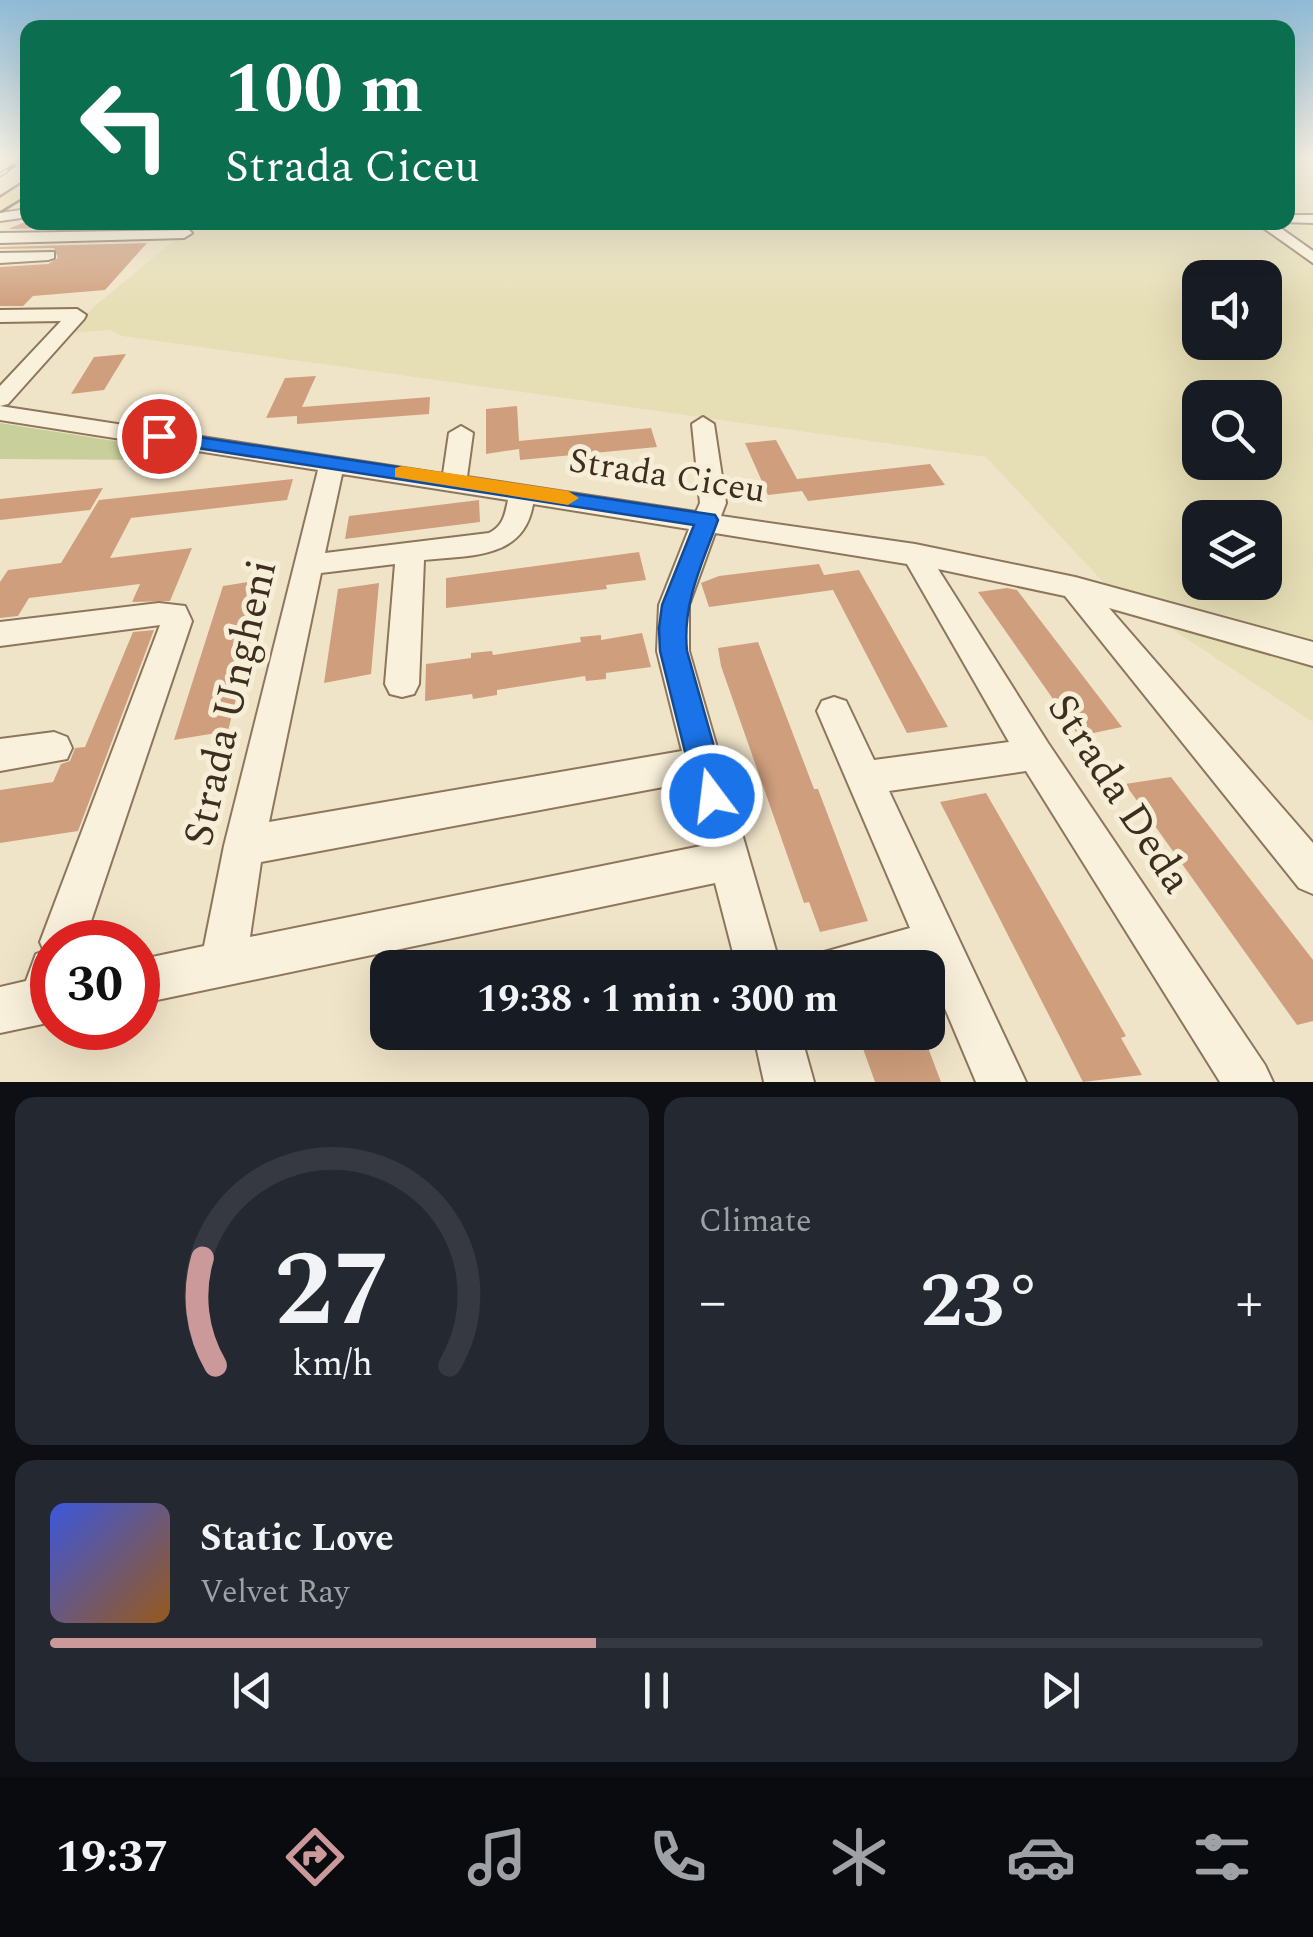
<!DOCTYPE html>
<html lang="en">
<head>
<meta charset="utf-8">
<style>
  body { margin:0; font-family:Spectral,serif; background:#242831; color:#f1f3f6; height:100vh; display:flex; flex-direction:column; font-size:38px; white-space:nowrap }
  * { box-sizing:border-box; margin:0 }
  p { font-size:32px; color:#9ea1a6 }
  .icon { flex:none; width:55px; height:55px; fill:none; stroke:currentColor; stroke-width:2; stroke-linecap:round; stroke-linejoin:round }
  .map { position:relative; height:1082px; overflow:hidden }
  .panel { display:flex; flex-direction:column; gap:15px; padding:15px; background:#0d0f14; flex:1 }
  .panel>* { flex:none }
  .banner { position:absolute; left:20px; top:20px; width:1275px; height:210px; border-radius:20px; box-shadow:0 10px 40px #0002; background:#0b6e4f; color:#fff; overflow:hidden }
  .tools { position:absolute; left:1182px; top:260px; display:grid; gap:20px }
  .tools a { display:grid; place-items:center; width:100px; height:100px; border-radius:20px; background:#171b24; box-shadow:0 10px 40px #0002; font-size:50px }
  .speed { position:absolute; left:30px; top:920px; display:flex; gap:20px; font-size:50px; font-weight:700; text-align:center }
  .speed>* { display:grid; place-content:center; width:130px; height:130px; border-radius:50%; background:#171b24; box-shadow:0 10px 40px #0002; line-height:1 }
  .speed .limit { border:15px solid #d22; background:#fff; color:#111 }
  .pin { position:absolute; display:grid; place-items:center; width:85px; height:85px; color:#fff; margin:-42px; border:5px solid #fff; border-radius:50%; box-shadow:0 2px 10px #0007 }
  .me { position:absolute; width:110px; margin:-55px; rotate:345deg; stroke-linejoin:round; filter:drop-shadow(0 0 8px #0008) }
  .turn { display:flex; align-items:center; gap:35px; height:210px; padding:0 40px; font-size:45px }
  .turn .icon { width:130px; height:130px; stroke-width:2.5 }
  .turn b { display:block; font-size:70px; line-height:85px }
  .big { font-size:75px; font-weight:700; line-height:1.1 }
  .panel .tile { flex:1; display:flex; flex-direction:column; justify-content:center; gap:15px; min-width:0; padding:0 35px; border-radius:20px; background:#242831 }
  .panel .dial { align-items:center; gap:0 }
  .dial svg { height:260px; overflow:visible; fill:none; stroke:#363941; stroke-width:7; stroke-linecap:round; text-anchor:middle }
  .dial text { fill:#f1f3f6; stroke:none }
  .song { display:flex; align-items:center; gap:30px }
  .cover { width:120px; height:120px; border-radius:15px; background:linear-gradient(135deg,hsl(230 70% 55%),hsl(30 70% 35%)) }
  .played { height:10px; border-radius:5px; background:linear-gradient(90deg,#cc999b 45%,#363941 45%) }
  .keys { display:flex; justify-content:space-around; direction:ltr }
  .heat { display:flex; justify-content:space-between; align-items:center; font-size:55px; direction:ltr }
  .panel .tiles { flex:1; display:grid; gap:15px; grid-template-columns:1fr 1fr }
  .tile:last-child { grid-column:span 2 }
  .trip { position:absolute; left:370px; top:950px; width:575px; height:100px; border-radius:20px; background:#171b24; box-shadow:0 10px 40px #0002; font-weight:700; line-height:100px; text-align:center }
  .dock { display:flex; height:160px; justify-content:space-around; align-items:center; background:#090b0e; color:#9ea1a6 }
  .dock .icon { width:70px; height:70px }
  .dock .selected { color:#cc999b }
  .dock b { font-size:45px; color:#f1f3f6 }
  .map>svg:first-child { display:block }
</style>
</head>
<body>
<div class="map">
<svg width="1313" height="1082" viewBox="0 0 1313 1082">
  <rect width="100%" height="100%" fill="#f0e4c8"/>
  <path fill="#e6deb5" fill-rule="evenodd" d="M1288 158H1313V722L1108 587 986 457 122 336 110 330 71 333 95 306 195 223 1288 222ZM1200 278H1265V342H1200ZM1200 398H1265V462H1200ZM1200 518H1265V582H1200Z"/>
  <path fill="#c9cf9b" d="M0 423 121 442 158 460 0 459Z"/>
  <path fill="#cf9f7d" d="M165 222 161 227 8 229 25 222Z
    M147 243 105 290 33 296 23 306H0V267L48 264 58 258 54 248 0 249V247Z
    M126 354 104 390 71 394 94 357Z
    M316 376 302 407 430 397 429 414 297 424V416L266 418 285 378Z
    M517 406 519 441 651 428 657 447 520 460 519 449 486 454V409Z
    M776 440 797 479 930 464 945 485 808 501 802 491 768 495 745 443Z
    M293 479 287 500 131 518 110 558 192 548 170 601 132 602 140 584 29 598 18 616 0 618V582L8 570 61 563 99 500Z
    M103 488 90 510 0 520V499Z
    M479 500 480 522 345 539 349 516Z
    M639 552 646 580 606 585 607 589 446 608V578Z
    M819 564 824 575 859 570 948 727 907 733 833 590 709 607 701 583 719 576Z
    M266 579 228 731 174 740 223 586Z
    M379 583 371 674 324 683 338 589Z
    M1007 588 1017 590 1122 727 1079 736 978 592Z
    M154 630 78 831 0 843V790L53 782 61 764 70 761 75 748 85 747 133 632Z
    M642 633 651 667 606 673V679L586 681 585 676 497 690V695L473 699 472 694 425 701 426 664 471 658V653L492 651 493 655 581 642 580 637 601 635V640Z
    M758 642 814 789H818L868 921 820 932 809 902 804 903 721 666 718 648Z
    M1171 777 1313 960V1021L1297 1025 1125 784Z
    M986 793 1126 1036 1121 1038 1142 1075 1083 1082 940 802Z
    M857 1032H922L941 1082H875Z"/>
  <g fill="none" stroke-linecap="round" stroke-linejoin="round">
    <g stroke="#8d765c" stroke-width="4">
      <path id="minor" d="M28 209V217L0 221V213Z
        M1288 215H1313V223L1284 222Z
        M1255 222H1272L1313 251V263Z
        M189 230 192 233 184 238 0 243V233Z
        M54 252V258L48 260 0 263V253Z
        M77 309 86 315 84 319 8 404 0 406V386L61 321 0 322V310Z
        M0 406 443 474 449 433 461 426 473 433 467 477 696 512 700 503 692 424 703 417 714 424 726 503 721 516 915 544 1075 577 1313 642V666L1109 608 1313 843V894L1299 888 1065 596 938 569 1048 743 1265 1065 1273 1082H1220L1026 771 889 791 1026 1082H976L928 968H818L824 952 910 928 817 711 822 701 834 697 846 701 874 760 1009 742 907 564 715 533 689 605V651L781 968H737L715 883 138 1004V960L204 946 224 846 318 470 0 420ZM342 474 508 500C505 515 503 526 489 533L325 553ZM533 504 689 529 659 605 657 651 682 751 269 822 321 573 395 564 385 684 390 694 402 697 414 694 419 684 424 560C469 555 524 560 533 504ZM690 782 706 845 250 937 261 862Z
        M159 603 185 606 192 621 84 942H52V1022L0 1033V987L26 981 36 954 44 951 40 942 160 625 0 646V622Z
        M54 732 67 737 72 748 67 759 0 771V739Z
        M753 1032H800L814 1082H764Z"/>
    </g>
    <g stroke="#5b4430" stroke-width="5">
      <path id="major" d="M28 180V194L0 211V198Z"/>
    </g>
    <use href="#minor" fill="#faf1dc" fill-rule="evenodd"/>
    <use href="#major" fill="#f3d9a0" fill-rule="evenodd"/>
    <g stroke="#3d2e20" stroke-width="4">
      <path id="rail" d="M0 175 25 158"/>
    </g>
    <use href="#rail" stroke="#f7eed8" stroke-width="2.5" stroke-dasharray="9" stroke-linecap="butt"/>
  </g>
  <linearGradient id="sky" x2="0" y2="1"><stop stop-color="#8fbad6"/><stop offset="0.51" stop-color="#f8f3e6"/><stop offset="1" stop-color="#f8f3e6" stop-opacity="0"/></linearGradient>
  <rect width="1313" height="309" fill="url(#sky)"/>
  <path fill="#1a73e8" stroke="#114b97" stroke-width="2.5" d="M159 431 715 515 718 520C702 564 682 604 687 651L728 796 723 806 712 810 701 806 696 796 660 651 659 628 662 605 694 525 152 441V432Z"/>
  <path fill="#f59e0b" d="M402 466 568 491 579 498 568 505 395 477V468Z"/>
  <g text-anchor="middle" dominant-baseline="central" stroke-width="10" stroke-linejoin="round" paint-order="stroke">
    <g font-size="35" fill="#3d2e20" stroke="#f7eed8">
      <text transform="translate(667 476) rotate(9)">Strada Ciceu</text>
    </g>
    <g font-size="42" fill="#3d2e20" stroke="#f7eed8">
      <text transform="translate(231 703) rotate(-77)">Strada Ungheni</text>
      <text transform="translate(1119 794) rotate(57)">Strada Deda</text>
    </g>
  </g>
</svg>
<div class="tools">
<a><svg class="icon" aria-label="sound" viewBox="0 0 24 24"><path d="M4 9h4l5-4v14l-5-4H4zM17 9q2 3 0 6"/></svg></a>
<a><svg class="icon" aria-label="search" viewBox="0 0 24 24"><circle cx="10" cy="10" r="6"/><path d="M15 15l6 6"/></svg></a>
<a><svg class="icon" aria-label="layers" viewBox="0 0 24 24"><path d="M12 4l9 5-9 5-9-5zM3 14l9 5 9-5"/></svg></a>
</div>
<div class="speed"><div class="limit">30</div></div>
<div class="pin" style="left:159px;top:436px;background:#d93025"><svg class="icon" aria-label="arrive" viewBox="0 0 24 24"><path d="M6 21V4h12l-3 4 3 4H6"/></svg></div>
<svg class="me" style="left:712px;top:796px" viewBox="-20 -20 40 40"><circle r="17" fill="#1a73e8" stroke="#fff" stroke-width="3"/><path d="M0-11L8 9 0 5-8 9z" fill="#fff"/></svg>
<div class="trip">19:38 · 1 min · 300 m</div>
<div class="banner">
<div class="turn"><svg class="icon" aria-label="left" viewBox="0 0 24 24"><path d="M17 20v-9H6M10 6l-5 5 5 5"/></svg><div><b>100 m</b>Strada Ciceu</div></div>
</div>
</div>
<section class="panel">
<div class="tiles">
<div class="tile dial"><svg viewBox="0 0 100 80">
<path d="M14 69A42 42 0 1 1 86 69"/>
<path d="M14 69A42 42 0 0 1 10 36" stroke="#cc999b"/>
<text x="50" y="56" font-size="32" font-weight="700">27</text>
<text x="50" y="72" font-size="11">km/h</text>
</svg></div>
<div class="tile"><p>Climate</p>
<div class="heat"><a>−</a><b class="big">23°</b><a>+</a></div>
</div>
<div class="tile">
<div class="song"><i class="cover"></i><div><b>Static Love</b><p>Velvet Ray</p></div></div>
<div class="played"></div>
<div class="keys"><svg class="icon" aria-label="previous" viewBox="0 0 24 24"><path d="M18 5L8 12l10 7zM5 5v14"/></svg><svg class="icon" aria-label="pause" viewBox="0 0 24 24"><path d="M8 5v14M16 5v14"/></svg><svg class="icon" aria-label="next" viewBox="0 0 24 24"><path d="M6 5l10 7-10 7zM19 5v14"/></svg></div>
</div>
</div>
</section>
<nav class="dock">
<b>19:37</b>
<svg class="icon selected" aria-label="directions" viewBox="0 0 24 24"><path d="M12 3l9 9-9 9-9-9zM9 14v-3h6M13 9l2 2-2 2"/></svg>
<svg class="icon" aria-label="music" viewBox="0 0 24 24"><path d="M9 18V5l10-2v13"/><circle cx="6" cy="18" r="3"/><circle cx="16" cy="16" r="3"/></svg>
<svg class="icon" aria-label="phone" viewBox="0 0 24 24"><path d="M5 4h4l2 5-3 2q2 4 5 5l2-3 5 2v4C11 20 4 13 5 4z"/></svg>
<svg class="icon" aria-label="climate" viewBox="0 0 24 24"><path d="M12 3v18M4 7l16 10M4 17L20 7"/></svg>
<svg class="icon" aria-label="car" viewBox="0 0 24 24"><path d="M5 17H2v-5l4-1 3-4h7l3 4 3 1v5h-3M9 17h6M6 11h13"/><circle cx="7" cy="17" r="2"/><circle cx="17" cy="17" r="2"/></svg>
<svg class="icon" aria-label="filters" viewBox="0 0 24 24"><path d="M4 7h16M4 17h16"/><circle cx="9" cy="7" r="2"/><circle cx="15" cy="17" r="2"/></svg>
</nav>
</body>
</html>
